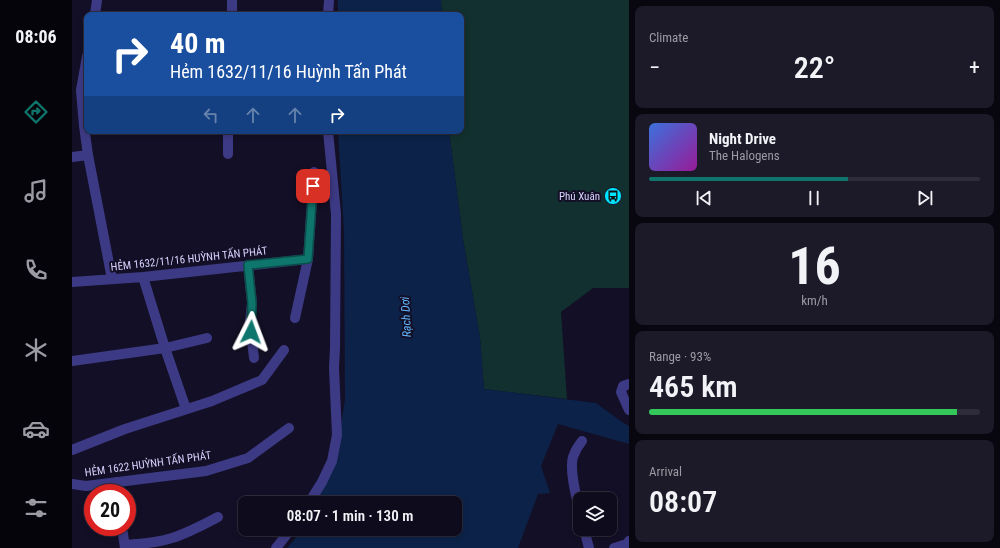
<!DOCTYPE html>
<html lang="en">
<head>
<meta charset="utf-8">
<style>
  body { margin:0; font-family:"Roboto Condensed",sans-serif; background:#1c1929; color:#f1f3f6; height:100vh; display:flex; flex-direction:column; font-size:15px; white-space:nowrap }
  * { box-sizing:border-box; margin:0 }
  p { font-size:13px; color:#9b9ba3 }
  .icon { flex:none; width:22px; height:22px; fill:none; stroke:currentColor; stroke-width:2; stroke-linecap:round; stroke-linejoin:round }
  .map { position:relative; flex:1; overflow:hidden }
  .drawer { display:flex; flex-direction:column; gap:6px; padding:6px; background:#08060f; width:371px }
  .drawer>* { flex:none }
  .top-card { position:absolute; left:12px; top:12px; width:380px; height:122px; border-radius:8px; box-shadow:0 2px 6px #0003,0 0 0 1px #2e2b3b; background:#1a4fa0; color:#fff; overflow:hidden }
  .fabs { position:absolute; left:501px; top:492px; display:grid; gap:8px }
  .fabs a { display:grid; place-items:center; width:44px; height:44px; border-radius:8px; background:#0e0b1c; box-shadow:0 2px 6px #0003,0 0 0 1px #2e2b3b; font-size:20px }
  .speed { position:absolute; left:12px; top:484px; display:flex; gap:8px; font-size:20px; font-weight:700; text-align:center }
  .speed>* { display:grid; place-content:center; width:52px; height:52px; border-radius:50%; background:#0e0b1c; box-shadow:0 2px 6px #0003,0 0 0 1px #2e2b3b; line-height:1 }
  .speed .limit { border:6px solid #d22; background:#fff; color:#111 }
  .pin { position:absolute; display:grid; place-items:center; width:34px; height:34px; color:#fff; margin:-17px; border-radius:8px; box-shadow:0 2px 6px #0006 }
  .me { position:absolute; width:44px; margin:-22px; rotate:3deg; stroke-linejoin:round; filter:drop-shadow(0 0 3px #0008) }
  .turn { display:flex; align-items:center; gap:14px; height:84px; padding:0 20px; font-size:18px }
  .turn .icon { width:52px; height:52px; stroke-width:2.5 }
  .turn b { display:block; font-size:28px; line-height:34px }
  .lanes { display:flex; align-items:center; height:38px; padding:0 20px; background:#0003; justify-content:center; gap:20px; direction:ltr }
  .lanes .off { opacity:.35 }
  .big { font-size:30px; font-weight:600; line-height:1.1 }
  .drawer .widget { flex:1; display:flex; flex-direction:column; justify-content:center; gap:6px; min-width:0; padding:0 14px; border-radius:8px; background:#1c1929 }
  .drawer .dial { align-items:center; gap:0 }
  .dial b { font-size:52px; line-height:1 }
  .song { display:flex; align-items:center; gap:12px }
  .cover { width:48px; height:48px; border-radius:6px; background:linear-gradient(135deg,hsl(220 70% 55%),hsl(300 70% 35%)) }
  .played { height:4px; border-radius:2px; background:linear-gradient(90deg,#0f766e 60%,#2e2b3b 60%) }
  .keys { display:flex; justify-content:space-around; direction:ltr }
  .heat { display:flex; justify-content:space-between; align-items:center; font-size:22px; direction:ltr }
  .charge { height:6px; border-radius:3px; background:linear-gradient(90deg,#34c759 93%,#2e2b3b 0) }
  .trip { position:absolute; left:166px; top:496px; width:224px; height:40px; border-radius:8px; background:#0e0b1c; box-shadow:0 2px 6px #0003,0 0 0 1px #2e2b3b; font-weight:600; line-height:40px; text-align:center }
  main { display:flex; flex:1; min-height:0 }
  .dock { display:flex; flex-direction:column; width:72px; justify-content:space-around; align-items:center; background:#06040b; color:#9b9ba3 }
  .dock .icon { width:28px; height:28px }
  .dock .current { color:#0f766e }
  .dock b { font-size:18px; color:#f1f3f6 }
  .map>svg:first-child { display:block }
</style>
</head>
<body>
<main>
<nav class="dock">
<b>08:06</b>
<svg class="icon current" aria-label="directions" viewBox="0 0 24 24"><path d="M12 3l9 9-9 9-9-9zM9 14v-3h6M13 9l2 2-2 2"/></svg>
<svg class="icon" aria-label="music" viewBox="0 0 24 24"><path d="M9 18V5l10-2v13"/><circle cx="6" cy="18" r="3"/><circle cx="16" cy="16" r="3"/></svg>
<svg class="icon" aria-label="phone" viewBox="0 0 24 24"><path d="M5 4h4l2 5-3 2q2 4 5 5l2-3 5 2v4C11 20 4 13 5 4z"/></svg>
<svg class="icon" aria-label="climate" viewBox="0 0 24 24"><path d="M12 3v18M4 7l16 10M4 17L20 7"/></svg>
<svg class="icon" aria-label="car" viewBox="0 0 24 24"><path d="M5 17H2v-5l4-1 3-4h7l3 4 3 1v5h-3M9 17h6M6 11h13"/><circle cx="7" cy="17" r="2"/><circle cx="17" cy="17" r="2"/></svg>
<svg class="icon" aria-label="filters" viewBox="0 0 24 24"><path d="M4 7h16M4 17h16"/><circle cx="9" cy="7" r="2"/><circle cx="15" cy="17" r="2"/></svg>
</nav>
<div class="map">
<svg width="557" height="548" viewBox="0 0 557 548">
  <rect width="100%" height="100%" fill="#130f26"/>
  <path fill="#12302f" d="M369 0H557V288H521L489 312 495 399 412 389 408 338 391 239 377 131H389V15H370Z"/>
  <path fill="#0c2248" d="M266 0H369L370 15H266Z
    M266 131H377L391 239 408 338 412 389 524 403 553 424 557 426V444L486 424 469 466 478 493 466 494 446 548H215L222 540 229 529H383V503H244L264 457 273 399 272 231Z"/>
  <g fill="none" stroke-linecap="round" stroke-linejoin="round">
    <path stroke="#3d3a85" stroke-width="10" d="M23 15 25 0
      M160 15V0
      M256 15 257 0
      M15 56 9 90 12 126 16 155 40 279
      M156 154V131
      M0 157 16 155
      M176 265 180 303 178 321 179 332 182 358
      M71 277 93 348 114 409
      M0 282 71 277 236 259
      M223 318 236 259 242 172
      M0 361 93 348 135 338
      M557 384 551 386 549 392 557 410
      M0 450 53 429 140 401 190 380 212 350
      M44 482 45 493
      M0 484 14 486 134 471 176 458 217 428
      M237 503 250 482 260 461 265 435 262 368 263 348 264 214 256 131
      M508 513C505 500 497 470 501 457 503 451 506 446 510 441
      M50 527 53 548
      M512 529 517 548
      M53 545C68 544 85 543 100 538 116 533 131 525 146 517
      M204 548 219 529
      M542 548 555 544 557 541"/>
  </g>
  <g fill="none" stroke-linecap="round" stroke-linejoin="round">
    <g stroke="#0a4d48" stroke-width="10">
      <path id="route" d="M179 332 180 303 176 265 236 259 241 186"/>
    </g>
    <use href="#route" stroke="#0f766e" stroke-width="7"/>
  </g>
  <defs>
    <g id="bus-disc" transform="scale(0.9)"><circle r="9.5" fill="#00e5ff" stroke="#130f26"/><path d="M-5-6H5V4H4V6H2V4H-2V6H-4V4H-5ZM-3.5-4V0h7V-4ZM-3.5 1.2v1.5H-2V1.2ZM2 1.2v1.5H3.5V1.2Z" fill="#111"/></g>
  </defs>
  <g fill-rule="evenodd">
    <use href="#bus-disc" x="541" y="196"/>
  </g>
  <g text-anchor="middle" dominant-baseline="central" stroke-width="4" stroke-linejoin="round" paint-order="stroke">
    <g font-size="11" fill="#d9d4ff" stroke="#130f26" text-anchor="end">
      <text x="528" y="196">Phú Xuân</text>
    </g>
    <g font-size="11" fill="#d9d4ff" stroke="#130f26">
      <text transform="translate(117 259) rotate(-6)">HẺM 1632/11/16 HUỲNH TẤN PHÁT</text>
      <text transform="translate(76 464) rotate(-8)">HẺM 1622 HUỲNH TẤN PHÁT</text>
    </g>
    <g font-size="12" font-style="italic" fill="#62b6ff" stroke="#130f26">
      <text transform="translate(334 317) rotate(-93)">Rạch Dơi</text>
    </g>
  </g>
</svg>
<div class="fabs">
<a><svg class="icon" aria-label="layers" viewBox="0 0 24 24"><path d="M12 4l9 5-9 5-9-5zM3 14l9 5 9-5"/></svg></a>
</div>
<div class="speed"><div class="limit">20</div></div>
<div class="pin" style="left:241px;top:186px;background:#d93025"><svg class="icon" aria-label="arrive" viewBox="0 0 24 24"><path d="M6 21V4h12l-3 4 3 4H6"/></svg></div>
<svg class="me" style="left:179px;top:332px" viewBox="-20 -20 40 40"><path d="M0-17L14 15 0 8-14 15z" fill="#0f766e" stroke="#fff" stroke-width="4"/></svg>
<div class="trip">08:07 · 1 min · 130 m</div>
<div class="top-card">
<div class="turn"><svg class="icon" aria-label="right" viewBox="0 0 24 24"><path d="M7 20v-9h11M14 6l5 5-5 5"/></svg><div><b>40 m</b>Hẻm 1632/11/16 Huỳnh Tấn Phát</div></div>
<div class="lanes"><svg class="icon off" aria-label="left" viewBox="0 0 24 24"><path d="M17 20v-9H6M10 6l-5 5 5 5"/></svg><svg class="icon off" aria-label="ahead" viewBox="0 0 24 24"><path d="M12 20V5M6 11l6-6 6 6"/></svg><svg class="icon off" aria-label="ahead" viewBox="0 0 24 24"><path d="M12 20V5M6 11l6-6 6 6"/></svg><svg class="icon" aria-label="right" viewBox="0 0 24 24"><path d="M7 20v-9h11M14 6l5 5-5 5"/></svg></div>
</div>
</div>
<section class="drawer">
<div class="widget"><p>Climate</p>
<div class="heat"><a>−</a><b class="big">22°</b><a>+</a></div>
</div>
<div class="widget">
<div class="song"><i class="cover"></i><div><b>Night Drive</b><p>The Halogens</p></div></div>
<div class="played"></div>
<div class="keys"><svg class="icon" aria-label="previous" viewBox="0 0 24 24"><path d="M18 5L8 12l10 7zM5 5v14"/></svg><svg class="icon" aria-label="pause" viewBox="0 0 24 24"><path d="M8 5v14M16 5v14"/></svg><svg class="icon" aria-label="next" viewBox="0 0 24 24"><path d="M6 5l10 7-10 7zM19 5v14"/></svg></div>
</div>
<div class="widget dial"><b>16</b><p>km/h</p></div>
<div class="widget"><p>Range · 93%</p><b class="big">465 km</b><div class="charge"></div></div>
<div class="widget"><p>Arrival</p><b class="big">08:07</b></div>
</section>
</main>
</body>
</html>
